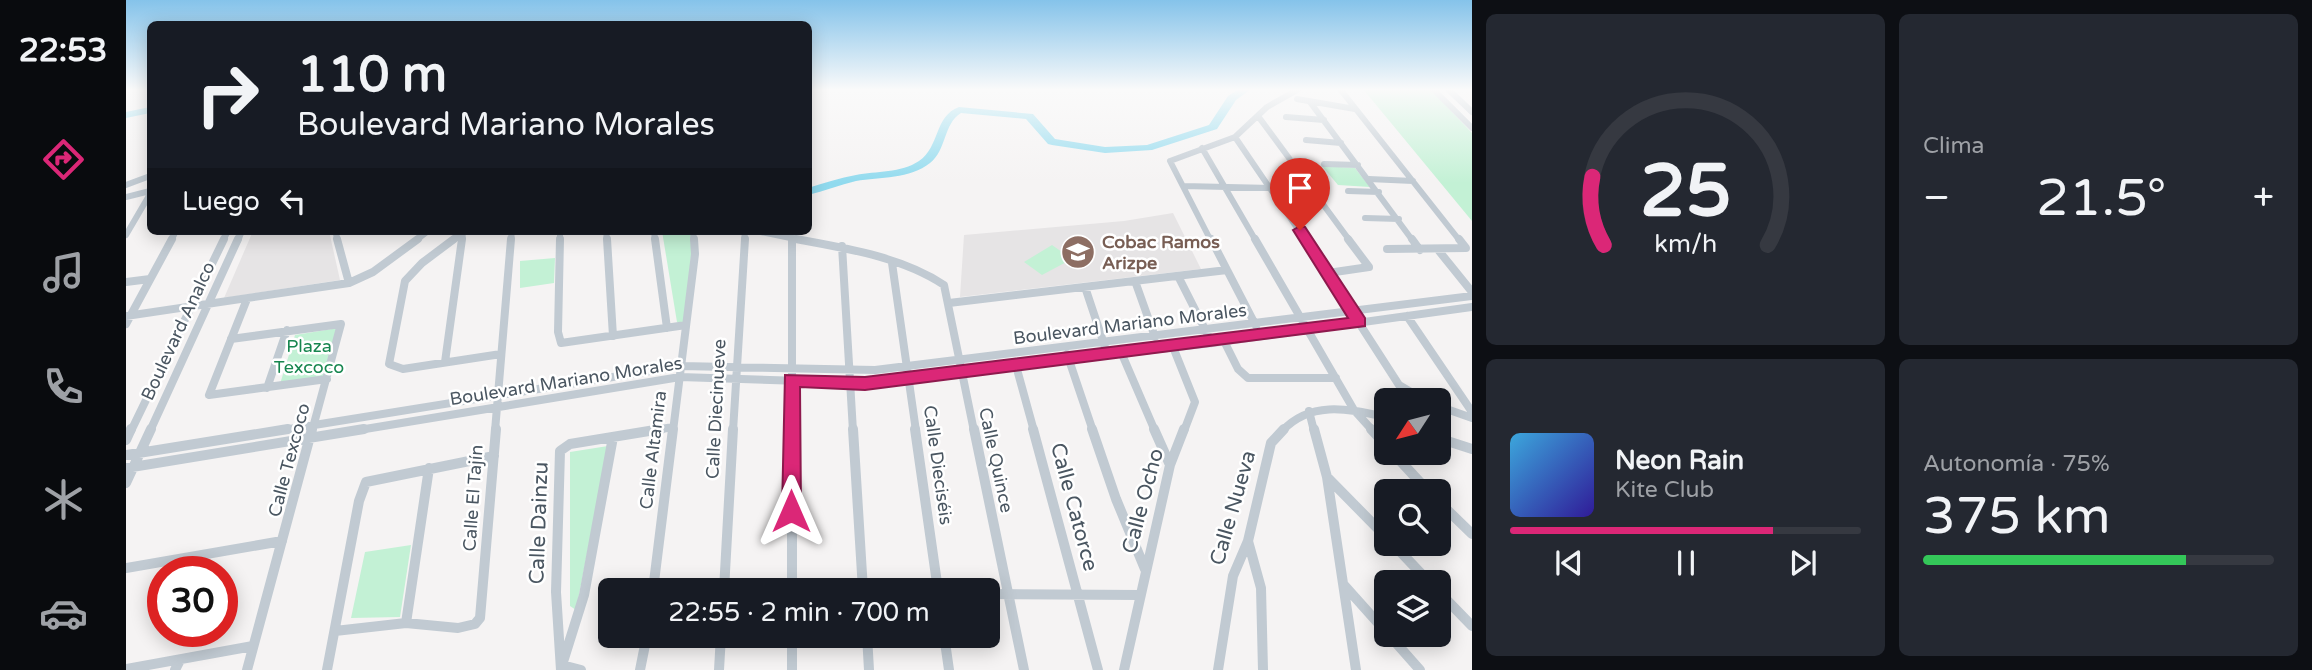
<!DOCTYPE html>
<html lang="es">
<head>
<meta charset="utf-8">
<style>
  body { margin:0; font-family:"Varela Round",sans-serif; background:#242831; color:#f1f3f6; height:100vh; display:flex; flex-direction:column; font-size:26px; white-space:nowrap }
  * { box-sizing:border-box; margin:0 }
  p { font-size:23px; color:#9ea1a6 }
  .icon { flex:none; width:38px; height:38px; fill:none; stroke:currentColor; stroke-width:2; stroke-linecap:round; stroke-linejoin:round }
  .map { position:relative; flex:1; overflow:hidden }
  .sheet { display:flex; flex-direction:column; gap:14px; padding:14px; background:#0d0f14; width:840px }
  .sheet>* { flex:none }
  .top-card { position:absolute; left:21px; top:21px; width:665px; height:214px; border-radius:10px; box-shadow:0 4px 18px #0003; background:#171b24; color:#f1f3f6; overflow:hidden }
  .needle { width:46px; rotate:234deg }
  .controls { position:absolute; left:1248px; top:388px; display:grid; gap:14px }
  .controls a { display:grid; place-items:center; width:77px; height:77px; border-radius:10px; background:#171b24; box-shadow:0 4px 18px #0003; font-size:35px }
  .speed { position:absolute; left:21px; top:556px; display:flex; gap:14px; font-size:35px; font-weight:700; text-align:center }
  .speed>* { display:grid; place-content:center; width:91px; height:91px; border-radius:50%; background:#171b24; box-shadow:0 4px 18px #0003; line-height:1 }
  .speed .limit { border:10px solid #d22; background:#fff; color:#111 }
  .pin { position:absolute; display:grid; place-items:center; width:60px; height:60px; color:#fff; margin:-72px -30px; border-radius:50% 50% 50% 0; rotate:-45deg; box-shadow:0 0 7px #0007 }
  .pin .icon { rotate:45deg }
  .me { position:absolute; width:77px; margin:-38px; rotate:0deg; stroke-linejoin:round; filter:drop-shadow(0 0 5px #0008) }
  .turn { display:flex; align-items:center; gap:24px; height:147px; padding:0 35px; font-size:32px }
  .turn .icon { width:91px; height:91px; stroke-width:2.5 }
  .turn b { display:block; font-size:49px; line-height:60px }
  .then { display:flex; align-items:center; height:66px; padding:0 35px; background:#0003; gap:14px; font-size:26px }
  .big { font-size:52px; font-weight:600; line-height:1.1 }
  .sheet .card { flex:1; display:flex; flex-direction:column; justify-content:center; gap:10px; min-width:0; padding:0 24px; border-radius:10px; background:#242831 }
  .sheet .dial { align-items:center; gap:0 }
  .dial svg { height:182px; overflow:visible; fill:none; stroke:#363941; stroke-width:7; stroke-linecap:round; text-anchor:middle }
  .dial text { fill:#f1f3f6; stroke:none }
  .song { display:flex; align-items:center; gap:21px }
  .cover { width:84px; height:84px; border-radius:10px; background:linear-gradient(135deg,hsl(200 70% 55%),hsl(250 70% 35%)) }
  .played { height:7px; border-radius:4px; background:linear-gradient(90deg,#db2777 75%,#363941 75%) }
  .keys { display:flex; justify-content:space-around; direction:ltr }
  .heat { display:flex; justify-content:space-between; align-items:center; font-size:38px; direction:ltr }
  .charge { height:10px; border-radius:5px; background:linear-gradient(90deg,#34c759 75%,#363941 0) }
  .sheet .tiles { flex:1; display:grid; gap:14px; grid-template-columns:repeat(2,1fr) }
  .trip { position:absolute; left:472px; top:578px; width:402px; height:70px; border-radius:10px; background:#171b24; box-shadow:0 4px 18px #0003; font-weight:600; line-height:70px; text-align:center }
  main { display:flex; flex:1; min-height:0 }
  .menu { display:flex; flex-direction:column; width:126px; justify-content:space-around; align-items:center; background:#090b0e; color:#9ea1a6 }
  .menu .icon { width:49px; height:49px }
  .menu .selected { color:#db2777 }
  .menu b { font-size:32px; color:#f1f3f6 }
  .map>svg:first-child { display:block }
</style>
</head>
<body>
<main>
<nav class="menu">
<b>22:53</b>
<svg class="icon selected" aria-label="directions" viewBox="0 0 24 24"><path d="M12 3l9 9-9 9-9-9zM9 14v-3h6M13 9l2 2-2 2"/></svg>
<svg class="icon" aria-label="music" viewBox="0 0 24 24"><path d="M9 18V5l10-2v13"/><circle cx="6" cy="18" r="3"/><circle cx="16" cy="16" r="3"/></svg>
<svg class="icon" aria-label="phone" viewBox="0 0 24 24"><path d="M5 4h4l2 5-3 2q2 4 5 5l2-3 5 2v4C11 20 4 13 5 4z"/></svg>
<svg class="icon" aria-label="climate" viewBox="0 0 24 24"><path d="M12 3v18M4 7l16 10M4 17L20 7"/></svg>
<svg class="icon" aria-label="car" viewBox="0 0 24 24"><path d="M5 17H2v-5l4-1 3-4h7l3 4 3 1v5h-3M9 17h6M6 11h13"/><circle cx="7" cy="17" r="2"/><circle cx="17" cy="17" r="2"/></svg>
</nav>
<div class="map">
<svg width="1346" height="670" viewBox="0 0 1346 670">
  <rect width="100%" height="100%" fill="#f5f3f3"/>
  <path fill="#e6e4e5" d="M1047 213 1075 269 834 297 838 235 998 221Z
    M127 231H203L214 280 98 298Z"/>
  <path fill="#c3f1d5" d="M1237 89H1304L1346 133V221Z
    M1196 166 1229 168 1244 187 1212 185Z
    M536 231H563L567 235 559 323 551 322Z
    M926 245 946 259 916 275 898 262Z
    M429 258 428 283 394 288V261Z
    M212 328 199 378 154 384 169 335Z
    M482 446 450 610 444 606V452Z
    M285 545 274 617 225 618 239 552Z"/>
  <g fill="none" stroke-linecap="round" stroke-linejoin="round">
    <path fill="#90daee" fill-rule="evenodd" d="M1113 89H1125L1110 100 1091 129 1026 150 979 153 926 145 922 144 900 119 835 113C817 124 821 150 804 163 784 179 754 177 730 181 714 185 698 191 682 195V188C698 183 714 178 730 175 750 171 775 173 793 161 814 147 808 116 833 107L907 114 929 139 979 147 1021 145 1083 125 1102 96Z
      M24 107V113L0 118V112Z"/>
    <path stroke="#c1cad2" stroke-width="6" d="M1214 89 1334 241
      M1307 89 1346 128
      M1322 89 1346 112
      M1171 99 1229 109
      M1184 102 1287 241
      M1132 116 1224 241
      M1160 117 1198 120
      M1109 137 1180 241
      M1180 140 1215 143
      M1076 148 1130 241
      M1198 164 1232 165
      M1243 179 1287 181
      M0 185 24 176
      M1057 186 1188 189
      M1222 191 1253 192
      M0 197 24 191
      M1239 218 1273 219
      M209 231 212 241
      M480 231 481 241
      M528 231 529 241
      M567 231 568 241
      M630 231 679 241
      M0 235 24 194
      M45 241 50 231
      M97 241 102 231
      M112 241 116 231
      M289 241 302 231
      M326 241 339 231
      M336 241 337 233
      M385 241 386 231
      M434 241V231
      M618 241 619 231
      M1085 241 1044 161 1109 137 1141 107 1173 89"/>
    <path stroke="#c1cad2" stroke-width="8" d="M211 239 223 283
      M328 239 296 263 279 281 263 364 277 369 375 354
      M434 239 432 332 435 343 560 325
      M481 239 487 336
      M529 239 541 328
      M666 239V431
      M670 239C719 248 776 257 818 285L848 431
      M1085 239 1130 326
      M1129 239 1228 410 1247 431
      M1179 239 1273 385 1300 401
      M1286 239 1294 250
      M716 246 727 431
      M1261 249 1340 248 1333 239
      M1313 251 1346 292
      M766 263 790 431
      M1202 273 1243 267 1222 239
      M1052 276 1086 343
      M1009 281 1029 337
      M0 282 24 279
      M959 287 979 347
      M121 299 83 395 201 379
      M823 303 1101 270
      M0 316 223 283 247 272 292 239
      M1281 316 1346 412
      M0 324 46 239
      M105 339 215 324 186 431
      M1098 341 1112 369 1122 378H1210
      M1047 347 1069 402 1058 431
      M995 352 1029 431
      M941 354 967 431
      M319 362 336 239
      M889 362 908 431
      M141 388 161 330
      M1312 406 1346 418
      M1183 411 1188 431
      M5 431 98 239
      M24 431 112 239
      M151 431 555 366 749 370 1346 296
      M227 431 554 377 739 383 1086 343 1346 307
      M369 431 385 239
      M524 431 547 427
      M547 431 569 254 568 239
      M607 431 619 239
      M1156 431C1185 400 1222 409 1260 417"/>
    <path stroke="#c1cad2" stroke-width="10" d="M666 429V590
      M727 429 737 590
      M789 429 812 590
      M848 429 898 670
      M907 429 972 670
      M966 429 990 499 1019 569
      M1028 429 1044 465
      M1188 429 1201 477 1230 670
      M1245 429 1260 445
      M1312 438 1346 449
      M0 440 5 429
      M1267 453 1303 492
      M0 455 162 429
      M0 468 238 429
      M1201 477 1260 537
      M0 483 25 429
      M1312 501 1346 534
      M1122 541 1135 588 1137 670
      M1267 544 1304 583
      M0 568 156 541
      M1218 585 1260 632
      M527 590 547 429
      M598 590 607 429
      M1312 591 1346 626
      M863 594 1014 595
      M280 623 303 468
      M209 631 280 623 332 628 349 624 354 618 370 429
      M666 635V670
      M741 635 743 670
      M818 635 823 670
      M1263 635 1294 670
      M0 669 127 646
      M49 670 54 660
      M121 670 186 429
      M201 670 233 501 240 482 368 456
      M435 670 430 592 434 451 444 444 535 429
      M455 670 436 665 458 595 487 437
      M514 670 521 635
      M593 670 595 635
      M998 670 1044 465 1058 429
      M1092 670 1107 576 1122 541 1145 443 1158 429"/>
  </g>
  <linearGradient id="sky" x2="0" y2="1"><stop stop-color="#85c3ea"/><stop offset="0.49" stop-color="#fafafa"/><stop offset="1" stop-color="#fafafa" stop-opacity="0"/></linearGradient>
  <rect width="1346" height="183" fill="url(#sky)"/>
  <path fill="#db2777" stroke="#8e194d" stroke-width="2" d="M1174 226 1179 227 1239 318V326L739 390 674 387 675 511 672 517 665 520 659 517 656 511 659 375 739 377 1222 318 1167 230Z"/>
  <defs>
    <g id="school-disc" transform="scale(1.75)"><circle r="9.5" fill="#8d6e63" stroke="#fff"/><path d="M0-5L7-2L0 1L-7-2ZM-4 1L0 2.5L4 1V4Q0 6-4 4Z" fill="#fff"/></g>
  </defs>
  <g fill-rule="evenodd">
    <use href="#school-disc" x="952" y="252"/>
  </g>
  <g text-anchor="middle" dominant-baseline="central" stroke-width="5" stroke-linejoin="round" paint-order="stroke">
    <g font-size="18" font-weight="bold" fill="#785e54" stroke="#fff" text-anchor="start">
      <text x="976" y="242">Cobac Ramos<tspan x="976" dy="21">Arizpe</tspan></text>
    </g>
    <g font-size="18" fill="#4a5661" stroke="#fff">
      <text transform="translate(1004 324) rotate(-7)">Boulevard Mariano Morales</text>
      <text transform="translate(52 331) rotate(-65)">Boulevard Analco</text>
      <text transform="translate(440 381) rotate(-9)">Boulevard Mariano Morales</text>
      <text transform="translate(590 409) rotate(-87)">Calle Diecinueve</text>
      <text transform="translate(527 450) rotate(-83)">Calle Altamira</text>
      <text transform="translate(163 460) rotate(-75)">Calle Texcoco</text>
      <text transform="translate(870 460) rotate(78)">Calle Quince</text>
      <text transform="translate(812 465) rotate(82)">Calle Dieciséis</text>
      <text transform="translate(347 498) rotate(-86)">Calle El Tajín</text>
    </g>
    <g font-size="18" fill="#17864f" stroke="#fff">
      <text x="183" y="346">Plaza<tspan x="183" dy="21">Texcoco</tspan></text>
    </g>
    <g font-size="21" fill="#4a5661" stroke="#fff">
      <text transform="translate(1017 501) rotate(-75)">Calle Ocho</text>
      <text transform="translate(948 507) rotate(75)">Calle Catorce</text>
      <text transform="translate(1107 508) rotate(-74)">Calle Nueva</text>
      <text transform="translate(413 523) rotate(-88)">Calle Dainzu</text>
    </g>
  </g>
</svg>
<div class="controls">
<a><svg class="needle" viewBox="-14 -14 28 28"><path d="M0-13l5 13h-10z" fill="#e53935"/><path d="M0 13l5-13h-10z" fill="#9ea1a6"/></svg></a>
<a><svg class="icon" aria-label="search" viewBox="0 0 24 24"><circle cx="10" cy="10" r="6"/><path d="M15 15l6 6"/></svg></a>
<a><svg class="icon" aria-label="layers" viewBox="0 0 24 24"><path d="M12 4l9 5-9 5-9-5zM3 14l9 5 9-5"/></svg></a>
</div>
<div class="speed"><div class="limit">30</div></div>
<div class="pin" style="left:1174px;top:230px;background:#d93025"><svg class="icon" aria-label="arrive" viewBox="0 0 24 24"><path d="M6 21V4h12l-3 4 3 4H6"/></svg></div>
<svg class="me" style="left:665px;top:511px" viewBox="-20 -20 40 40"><path d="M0-17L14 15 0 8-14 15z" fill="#db2777" stroke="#fff" stroke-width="4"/></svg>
<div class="trip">22:55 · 2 min · 700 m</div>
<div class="top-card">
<div class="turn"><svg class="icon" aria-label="right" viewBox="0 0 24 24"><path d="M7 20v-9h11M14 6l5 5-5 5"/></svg><div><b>110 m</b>Boulevard Mariano Morales</div></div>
<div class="then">Luego<svg class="icon" aria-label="left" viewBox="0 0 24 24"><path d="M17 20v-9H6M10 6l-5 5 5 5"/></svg></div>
</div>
</div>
<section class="sheet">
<div class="tiles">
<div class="card dial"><svg viewBox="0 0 100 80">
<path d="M14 69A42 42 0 1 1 86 69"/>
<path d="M14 69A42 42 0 0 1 9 39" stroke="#db2777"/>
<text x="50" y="56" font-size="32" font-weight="700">25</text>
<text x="50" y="72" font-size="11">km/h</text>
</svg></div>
<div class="card"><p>Clima</p>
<div class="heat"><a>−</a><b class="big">21.5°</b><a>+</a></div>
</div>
<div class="card">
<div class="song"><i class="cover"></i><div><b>Neon Rain</b><p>Kite Club</p></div></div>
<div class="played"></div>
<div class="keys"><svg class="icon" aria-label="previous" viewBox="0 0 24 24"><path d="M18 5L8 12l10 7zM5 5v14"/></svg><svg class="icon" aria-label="pause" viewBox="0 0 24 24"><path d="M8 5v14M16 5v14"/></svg><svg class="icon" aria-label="next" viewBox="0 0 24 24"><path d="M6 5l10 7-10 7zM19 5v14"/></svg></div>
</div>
<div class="card"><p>Autonomía · 75%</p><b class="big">375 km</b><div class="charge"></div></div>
</div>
</section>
</main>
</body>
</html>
